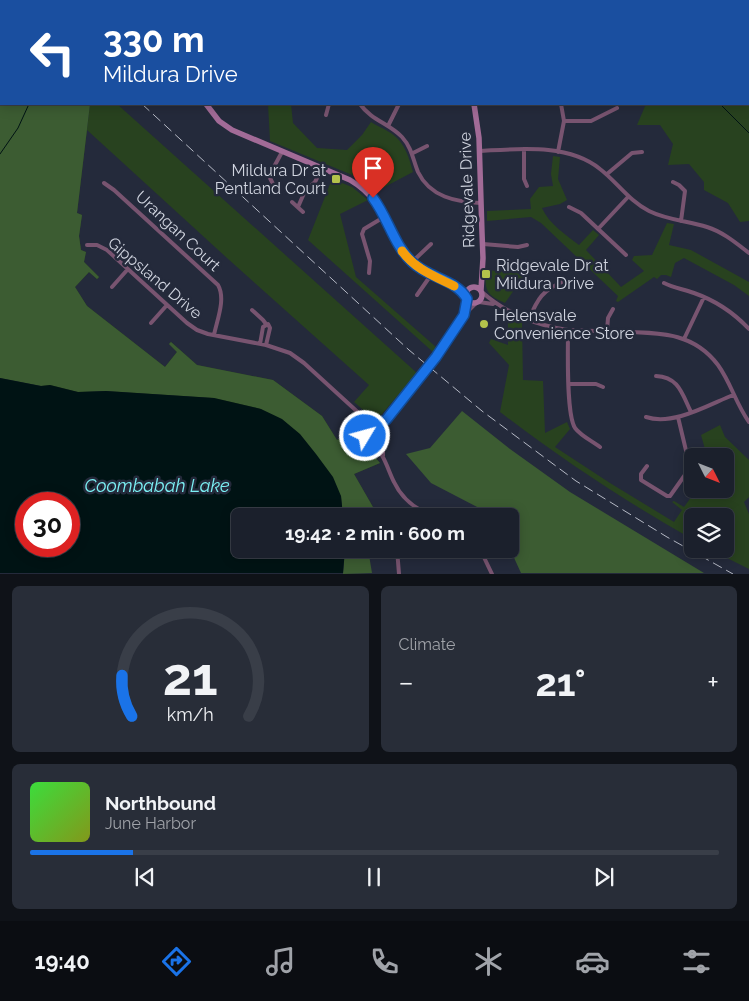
<!DOCTYPE html>
<html lang="en">
<head>
<meta charset="utf-8">
<style>
  body { margin:0; font-family:Raleway,sans-serif; background:#282d38; color:#f1f3f6; height:100vh; display:flex; flex-direction:column; font-size:19px; white-space:nowrap }
  * { box-sizing:border-box; margin:0 }
  p { font-size:16px; color:#a0a3a9 }
  .icon { flex:none; width:28px; height:28px; fill:none; stroke:currentColor; stroke-width:2; stroke-linecap:round; stroke-linejoin:round }
  .map { position:relative; height:574px; overflow:hidden }
  .drawer { display:flex; flex-direction:column; gap:12px; padding:12px; background:#0f1218; flex:1 }
  .drawer>* { flex:none }
  .guide { position:absolute; left:0px; top:0px; width:750px; height:105px; box-shadow:0 2px 12px #0003,0 0 0 1px #393e48; background:#1a4fa0; color:#fff; overflow:hidden }
  .needle { width:32px; rotate:132deg }
  .controls { position:absolute; left:684px; top:448px; display:grid; gap:10px }
  .controls a { display:grid; place-items:center; width:50px; height:50px; border-radius:8px; background:#1b202c; box-shadow:0 2px 12px #0003,0 0 0 1px #393e48; font-size:25px }
  .speed { position:absolute; left:15px; top:492px; display:flex; gap:10px; font-size:25px; font-weight:700; text-align:center }
  .speed>* { display:grid; place-content:center; width:65px; height:65px; border-radius:50%; background:#1b202c; box-shadow:0 2px 12px #0003,0 0 0 1px #393e48; line-height:1 }
  .speed .limit { border:8px solid #d22; background:#fff; color:#111 }
  .pin { position:absolute; display:grid; place-items:center; width:42px; height:42px; color:#fff; margin:-51px -21px; border-radius:50% 50% 50% 0; rotate:-45deg; box-shadow:0 0 5px #0007 }
  .pin .icon { rotate:45deg }
  .me { position:absolute; width:55px; margin:-28px; rotate:53deg; stroke-linejoin:round; filter:drop-shadow(0 0 4px #0008) }
  .turn { display:flex; align-items:center; gap:18px; height:105px; padding:0 20px; font-size:22px }
  .turn .icon { width:65px; height:65px; stroke-width:2.5 }
  .turn b { display:block; font-size:35px; line-height:42px }
  .big { font-size:38px; font-weight:700; line-height:1.1 }
  .drawer .tile { flex:1; display:flex; flex-direction:column; justify-content:center; gap:8px; min-width:0; padding:0 18px; border-radius:8px; background:#282d38 }
  .drawer .dial { align-items:center; gap:0 }
  .dial svg { height:130px; overflow:visible; fill:none; stroke:#393e48; stroke-width:7; stroke-linecap:round; text-anchor:middle }
  .dial text { fill:#f1f3f6; stroke:none }
  .song { display:flex; align-items:center; gap:15px }
  .cover { width:60px; height:60px; border-radius:8px; background:linear-gradient(135deg,hsl(120 70% 55%),hsl(70 70% 35%)) }
  .played { height:5px; border-radius:2px; background:linear-gradient(90deg,#1a73e8 15%,#393e48 15%) }
  .keys { display:flex; justify-content:space-around; direction:ltr }
  .heat { display:flex; justify-content:space-between; align-items:center; font-size:28px; direction:ltr }
  .drawer .tiles { flex:1; display:grid; gap:12px; grid-template-columns:1fr 1fr }
  .tile:last-child { grid-column:span 2 }
  .trip { position:absolute; left:231px; top:508px; width:288px; height:50px; border-radius:8px; background:#1b202c; box-shadow:0 2px 12px #0003,0 0 0 1px #393e48; font-weight:700; line-height:50px; text-align:center }
  .tabs { display:flex; height:80px; justify-content:space-around; align-items:center; background:#0b0d12; color:#a0a3a9 }
  .tabs .icon { width:35px; height:35px }
  .tabs .on { color:#1a73e8 }
  .tabs b { font-size:22px; color:#f1f3f6 }
  .map>svg:first-child { display:block }
</style>
</head>
<body>
<div class="map">
<svg width="749" height="574" viewBox="0 0 749 574">
  <rect width="100%" height="100%" fill="#242a3b"/>
  <path fill="#28421f" d="M0 82 1 104 87 129 90 104H117L417 373 376 421 354 402 369 385 227 258 87 130 77 213 82 215 79 236 81 250 86 252 84 262 99 277 97 279 89 272 75 287 87 306 165 367 177 352 169 344 171 342 197 365 273 380 322 416 337 440 358 431 362 442 380 463 354 474 377 514V516H343L341 496 214 398 106 391 78 392 0 378Z
    M749 84V221L740 222 728 203 704 190V182L689 164 668 165 673 144 660 125H637L646 104H749Z
    M268 104H291L293 123 317 148 347 150 362 135 371 122C377 126 383 128 389 132 404 140 409 157 413 172L375 192 357 177 270 141Z
    M553 156 560 157 558 179 567 200 560 204 542 208C549 224 566 235 579 245L593 230 599 235 586 250 621 287 644 271 632 260 634 256 652 255 667 223 674 224 669 245 691 250 749 282V296L734 285 684 258 675 263 671 277 666 275H661L657 279 654 277 618 302 616 301 618 296 541 223 531 217 487 221V211L531 209 530 199 539 187 553 186 551 174Z
    M332 179 352 187 368 200 340 214 356 277 436 347 433 352 308 240Z
    M487 270 525 274 505 303C487 295 483 290 487 270Z
    M508 316 522 323 523 380 543 381 545 433 567 422 570 429 555 447 610 483 674 522 682 510 672 502 674 501 684 507 697 489H725V456H707L701 435 720 425 725 437 749 460V497L744 502 749 514V569L709 549H725V516H692V539C625 501 561 459 500 412L509 365 489 343 491 339 508 345Z"/>
  <path fill="#3c5c32" d="M0 0 21 1H1V104H90L77 213 82 215 79 236 81 250 86 252 84 262 99 277 97 279 89 272 75 287 87 306 165 367 177 352 169 344 171 342 197 365 273 380 322 416 337 440 358 431 362 442 380 463 354 474 377 514V516H343L341 496 261 409 214 398 106 391 78 392 50 385 41 386 0 378Z
    M462 411 510 449 570 492 704 573H521L510 549V516H488L481 509 431 483 406 454 430 448Z
    M345 549H370L369 555 372 573 343 574Z"/>
  <path fill="#001314" fill-rule="evenodd" d="M0 378 41 386 50 385 78 392 106 391 214 398 261 409 282 419 300 434 316 454 333 477 341 496 343 516H240V549H345L343 573H0ZM26 504H69V546H26Z"/>
  <g fill="none" stroke-linecap="round" stroke-linejoin="round">
    <path stroke="#001314" stroke-width="1" d="M82 0 83 1
      M652 0 653 1
      M720 104 749 133
      M0 154 18 128 29 104"/>
    <path stroke="#785470" stroke-width="4" d="M199 1V0
      M385 1 387 0
      M561 1V0
      M360 104C371 120 390 124 402 137 412 148 413 160 418 172 430 197 456 202 481 203
      M326 115 329 104
      M564 121H591L617 108
      M388 126 399 104
      M524 149V179L527 186
      M479 151C518 149 568 143 600 169 617 182 629 201 649 211 667 220 688 221 707 227 723 232 736 243 749 253
      M558 152 564 121 561 104
      M413 153 427 146
      M607 174 632 153 642 152
      M673 182 679 185 685 191 681 221
      M104 183 114 190 218 285C226 299 217 320 214 335
      M273 184 269 176 282 152
      M292 202 303 212
      M298 207 305 191 315 182 322 168
      M569 207 581 213 626 255
      M598 229 628 197
      M483 244 518 247 527 245
      M87 245H97L107 250 187 323 197 330 208 334 266 345 290 353 304 363 373 426
      M412 262 431 244
      M369 273 370 261 362 234 364 229 384 217
      M664 283C674 288 683 289 694 293 714 300 734 313 749 329
      M112 287 128 269
      M482 292C505 313 538 326 568 330 587 331 606 331 625 332 662 333 694 333 718 365 731 383 736 404 749 422
      M417 295 431 275
      M479 302 493 304
      M252 310 263 320 266 324
      M464 313 467 299
      M529 319C538 298 542 291 564 281
      M151 323 167 305
      M568 330C568 349 566 414 575 428 581 436 592 441 600 447
      M607 331 608 318 613 309
      M684 339 704 297
      M260 344 263 327 268 324 270 328 266 345
      M436 357 464 315 476 303
      M656 376C679 377 682 394 691 412
      M569 384H596L603 387
      M360 417 365 432
      M646 417C673 426 708 405 733 395
      M365 434a9 9 0 1 1 18 0a9 9 0 1 1-18 0Z
      M376 426 386 420 424 371
      M383 438V456
      M370 442C384 452 387 468 394 482 402 499 415 509 432 516
      M647 466 641 474V480L667 496H670L687 472 689 463 678 417
      M397 549 399 574
      M480 549 492 574"/>
    <path stroke="#a26b97" stroke-width="5.5" d="M408 0 409 1
      M221 1V0
      M206 104 219 121 232 130 350 180C389 203 383 234 411 262 428 278 449 280 466 296
      M474 104 479 138 482 233 483 258 481 290
      M466 295a8 8 0 1 1 16 0a8 8 0 1 1-16 0Z"/>
    <path stroke="#b5b9c5" stroke-width="1" stroke-dasharray="10 5" stroke-linecap="butt" d="M40 0 41 1
      M142 104 409 350 482 411 576 481 667 537 733 574"/>
    <path stroke="#785470" stroke-width="4" d="M424 371 436 357"/>
  </g>
  <g fill="none" stroke-linecap="round" stroke-linejoin="round">
    <g stroke="#114b97" stroke-width="12">
      <path id="route" d="M365 436 368 428 386 420 436 357 464 315 467 299C456 279 428 278 412 262 394 245 388 218 373 198"/>
    </g>
    <use href="#route" stroke="#1a73e8" stroke-width="9"/>
    <path stroke="#f59e0b" stroke-width="9" d="M402 251C415 269 434 276 454 286"/>
  </g>
  <g fill="#b3c24b" stroke="#242a3b" stroke-width="2">
    <rect x="331" y="174" width="10" height="10" rx="2.5"/>
    <rect x="481" y="269" width="10" height="10" rx="2.5"/>
    <circle cx="484" cy="324" r="5"/>
  </g>
  <g text-anchor="middle" dominant-baseline="central" stroke-width="5" stroke-linejoin="round" paint-order="stroke">
    <g font-size="16" fill="#d1d5e0" stroke="#242a3b" text-anchor="start">
      <text x="326" y="170" text-anchor="end">Mildura Dr at<tspan x="326" dy="18">Pentland Court</tspan></text>
      <text x="496" y="265">Ridgevale Dr at<tspan x="496" dy="18">Mildura Drive</tspan></text>
      <text x="494" y="315">Helensvale<tspan x="494" dy="18">Convenience Store</tspan></text>
    </g>
    <g font-size="16" fill="#d1d5e0" stroke="#242a3b">
      <text transform="translate(467 190) rotate(-92)">Ridgevale Drive</text>
      <text transform="translate(178 231) rotate(43)">Urangan Court</text>
      <text transform="translate(155 278) rotate(40)">Gippsland Drive</text>
    </g>
    <g font-size="18" font-style="italic" fill="#7cf1f5" stroke="#242a3b">
      <text x="157" y="485">Coombabah Lake</text>
    </g>
  </g>
</svg>
<div class="controls">
<a><svg class="needle" viewBox="-14 -14 28 28"><path d="M0-13l5 13h-10z" fill="#e53935"/><path d="M0 13l5-13h-10z" fill="#a0a3a9"/></svg></a>
<a><svg class="icon" aria-label="layers" viewBox="0 0 24 24"><path d="M12 4l9 5-9 5-9-5zM3 14l9 5 9-5"/></svg></a>
</div>
<div class="speed"><div class="limit">30</div></div>
<div class="pin" style="left:373px;top:198px;background:#d93025"><svg class="icon" aria-label="arrive" viewBox="0 0 24 24"><path d="M6 21V4h12l-3 4 3 4H6"/></svg></div>
<svg class="me" style="left:365px;top:436px" viewBox="-20 -20 40 40"><circle r="17" fill="#1a73e8" stroke="#fff" stroke-width="3"/><path d="M0-11L8 9 0 5-8 9z" fill="#fff"/></svg>
<div class="trip">19:42 · 2 min · 600 m</div>
<div class="guide">
<div class="turn"><svg class="icon" aria-label="left" viewBox="0 0 24 24"><path d="M17 20v-9H6M10 6l-5 5 5 5"/></svg><div><b>330 m</b>Mildura Drive</div></div>
</div>
</div>
<section class="drawer">
<div class="tiles">
<div class="tile dial"><svg viewBox="0 0 100 80">
<path d="M14 69A42 42 0 1 1 86 69"/>
<path d="M14 69A42 42 0 0 1 8 44" stroke="#1a73e8"/>
<text x="50" y="56" font-size="32" font-weight="700">21</text>
<text x="50" y="72" font-size="11">km/h</text>
</svg></div>
<div class="tile"><p>Climate</p>
<div class="heat"><a>−</a><b class="big">21°</b><a>+</a></div>
</div>
<div class="tile">
<div class="song"><i class="cover"></i><div><b>Northbound</b><p>June Harbor</p></div></div>
<div class="played"></div>
<div class="keys"><svg class="icon" aria-label="previous" viewBox="0 0 24 24"><path d="M18 5L8 12l10 7zM5 5v14"/></svg><svg class="icon" aria-label="pause" viewBox="0 0 24 24"><path d="M8 5v14M16 5v14"/></svg><svg class="icon" aria-label="next" viewBox="0 0 24 24"><path d="M6 5l10 7-10 7zM19 5v14"/></svg></div>
</div>
</div>
</section>
<nav class="tabs">
<b>19:40</b>
<svg class="icon on" aria-label="directions" viewBox="0 0 24 24"><path d="M12 3l9 9-9 9-9-9zM9 14v-3h6M13 9l2 2-2 2"/></svg>
<svg class="icon" aria-label="music" viewBox="0 0 24 24"><path d="M9 18V5l10-2v13"/><circle cx="6" cy="18" r="3"/><circle cx="16" cy="16" r="3"/></svg>
<svg class="icon" aria-label="phone" viewBox="0 0 24 24"><path d="M5 4h4l2 5-3 2q2 4 5 5l2-3 5 2v4C11 20 4 13 5 4z"/></svg>
<svg class="icon" aria-label="climate" viewBox="0 0 24 24"><path d="M12 3v18M4 7l16 10M4 17L20 7"/></svg>
<svg class="icon" aria-label="car" viewBox="0 0 24 24"><path d="M5 17H2v-5l4-1 3-4h7l3 4 3 1v5h-3M9 17h6M6 11h13"/><circle cx="7" cy="17" r="2"/><circle cx="17" cy="17" r="2"/></svg>
<svg class="icon" aria-label="filters" viewBox="0 0 24 24"><path d="M4 7h16M4 17h16"/><circle cx="9" cy="7" r="2"/><circle cx="15" cy="17" r="2"/></svg>
</nav>
</body>
</html>
